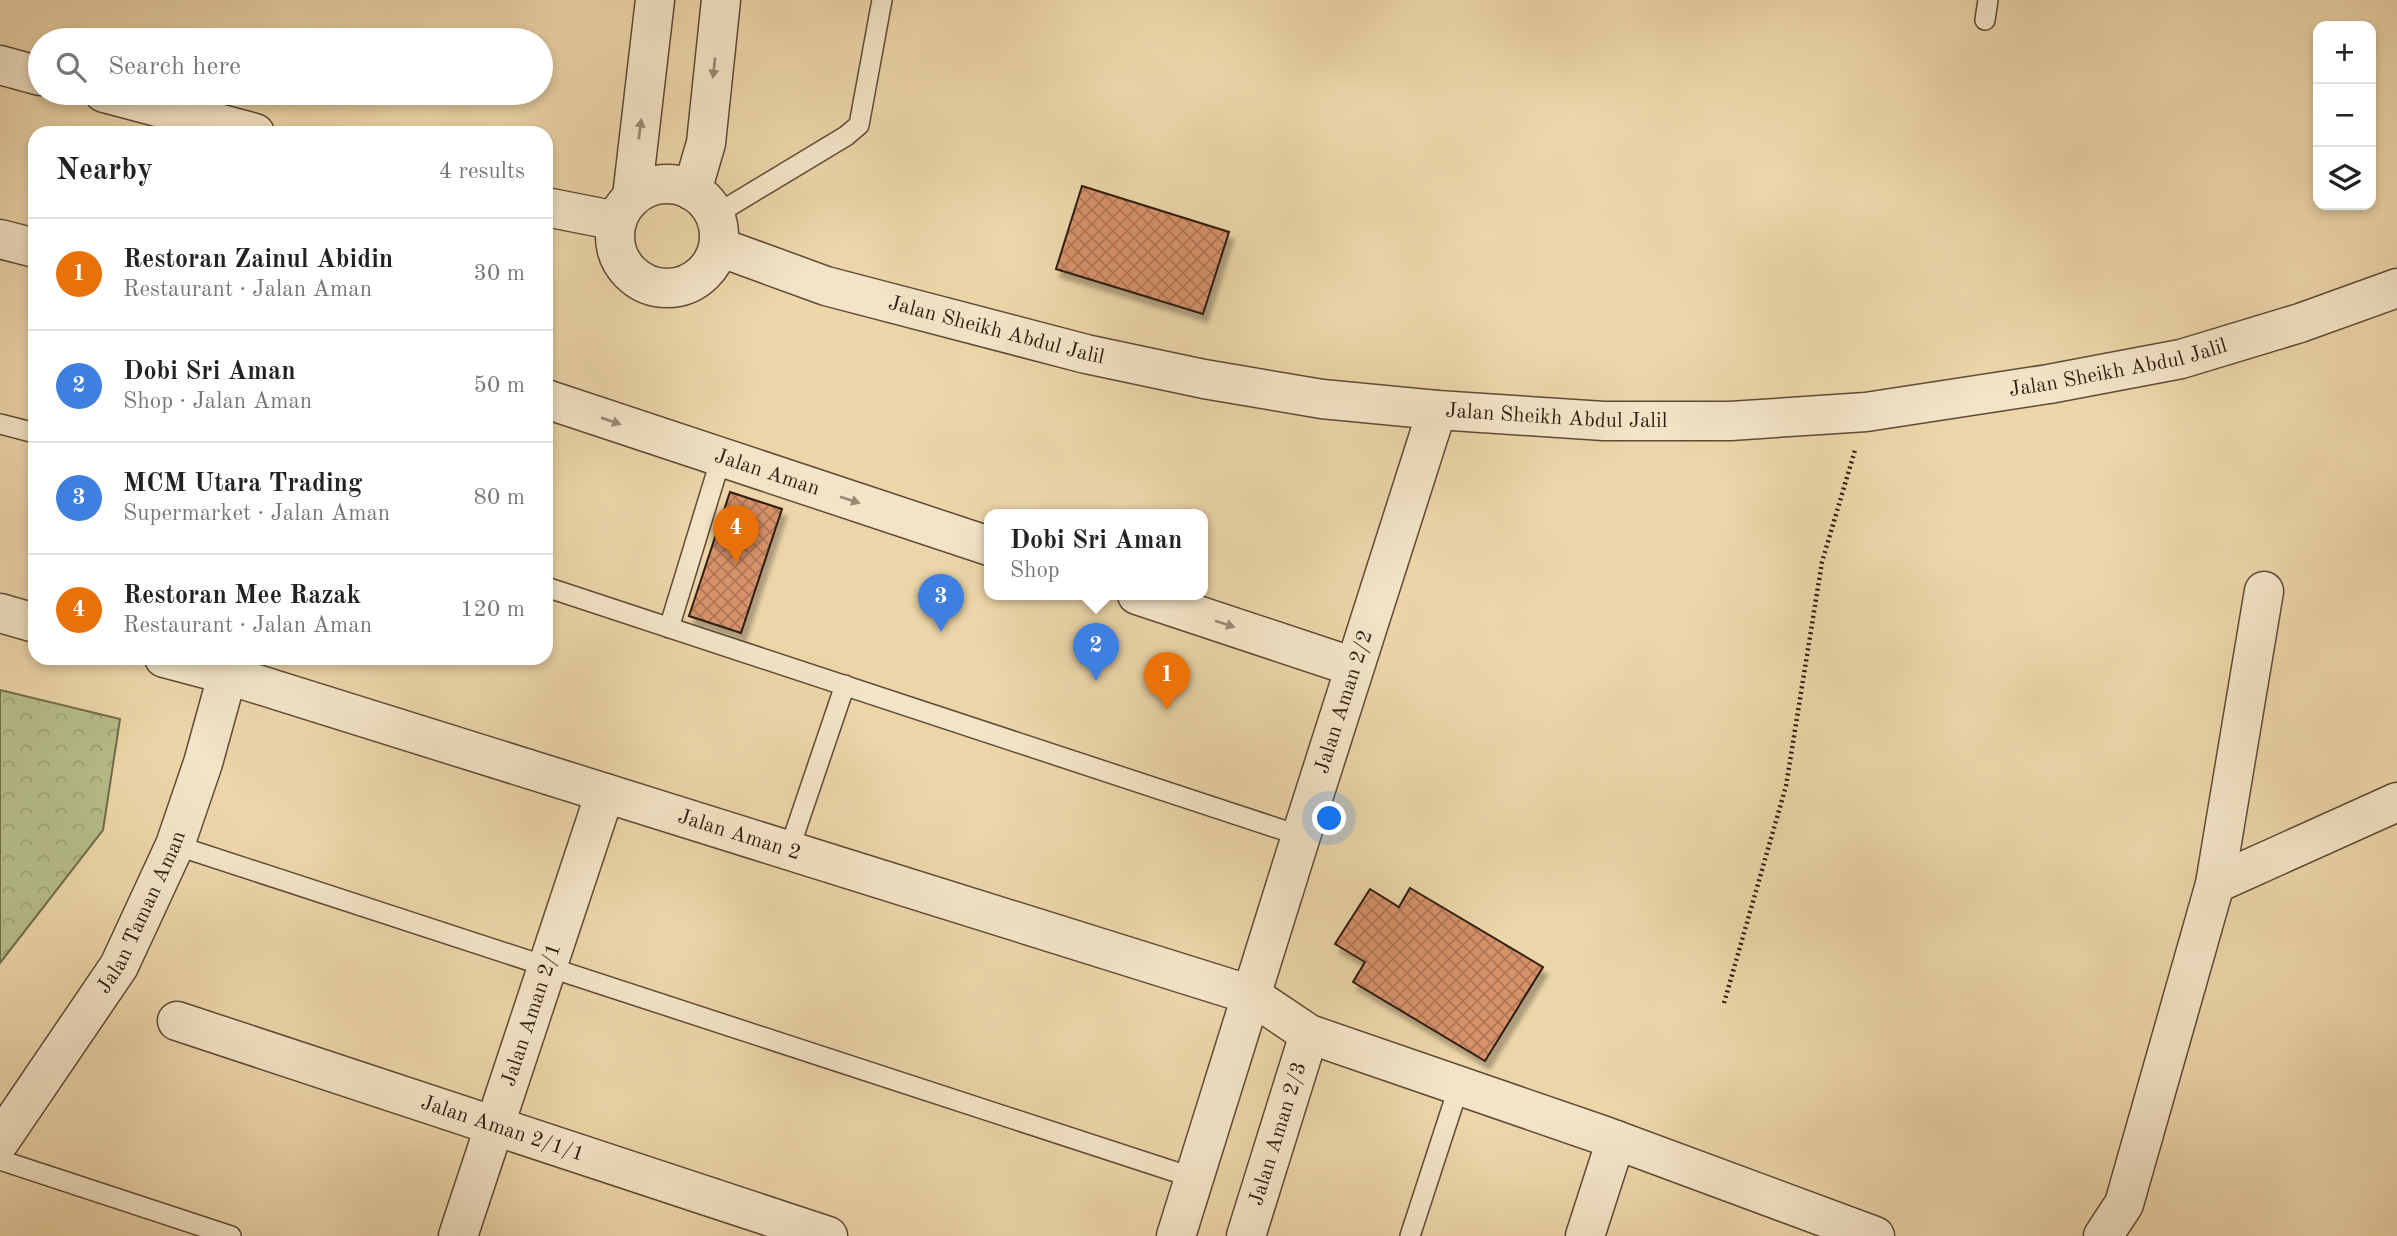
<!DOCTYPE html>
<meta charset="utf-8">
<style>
:root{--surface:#fff;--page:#f2f2f2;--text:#222;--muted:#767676;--line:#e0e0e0;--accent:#1a73e8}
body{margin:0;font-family:"Old Standard TT",serif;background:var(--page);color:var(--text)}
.controls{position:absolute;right:21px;top:21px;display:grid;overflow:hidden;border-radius:14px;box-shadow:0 4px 10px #0003}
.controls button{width:63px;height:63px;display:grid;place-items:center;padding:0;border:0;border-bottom:2px solid var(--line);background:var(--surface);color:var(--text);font:35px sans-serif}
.you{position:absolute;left:1330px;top:819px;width:24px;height:24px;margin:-18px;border:5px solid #fff;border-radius:50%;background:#1a73e8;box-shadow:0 0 0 10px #1a73e833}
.badge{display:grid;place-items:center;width:46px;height:46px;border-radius:50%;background:var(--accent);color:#fff;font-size:23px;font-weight:700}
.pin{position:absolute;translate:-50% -58px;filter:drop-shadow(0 2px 4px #0008)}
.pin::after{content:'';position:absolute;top:37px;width:24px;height:21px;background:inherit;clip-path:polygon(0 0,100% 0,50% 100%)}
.popup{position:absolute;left:984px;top:509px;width:224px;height:91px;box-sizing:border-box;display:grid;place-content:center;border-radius:14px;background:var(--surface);filter:drop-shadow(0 2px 5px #0005);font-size:23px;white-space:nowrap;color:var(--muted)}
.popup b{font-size:26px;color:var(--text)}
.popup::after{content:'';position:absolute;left:50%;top:100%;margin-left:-14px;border:14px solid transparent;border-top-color:var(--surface)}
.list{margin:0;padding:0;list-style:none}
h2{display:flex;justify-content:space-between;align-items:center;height:91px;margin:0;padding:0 28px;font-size:30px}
h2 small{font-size:23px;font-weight:400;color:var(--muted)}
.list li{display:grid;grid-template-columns:46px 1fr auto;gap:21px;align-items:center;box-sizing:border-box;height:112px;padding:0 28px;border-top:2px solid var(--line)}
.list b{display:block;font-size:26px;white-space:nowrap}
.list p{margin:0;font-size:23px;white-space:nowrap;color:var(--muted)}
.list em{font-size:23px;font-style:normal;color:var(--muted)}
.icon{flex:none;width:38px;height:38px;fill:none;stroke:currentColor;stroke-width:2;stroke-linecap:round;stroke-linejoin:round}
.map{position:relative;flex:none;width:2397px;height:1236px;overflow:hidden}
.search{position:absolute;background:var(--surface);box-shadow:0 4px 10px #0003;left:28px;top:28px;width:525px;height:77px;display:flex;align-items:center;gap:18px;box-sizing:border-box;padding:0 24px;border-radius:38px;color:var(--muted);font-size:26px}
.panel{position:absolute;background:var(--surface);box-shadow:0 4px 10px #0003;left:28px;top:126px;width:525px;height:539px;border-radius:21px}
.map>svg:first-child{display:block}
.park{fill:url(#park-crowns);stroke:#726d4c;stroke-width:2}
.building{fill:url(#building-cross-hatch);stroke:#2e1c0f;stroke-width:2;filter:url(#shadow)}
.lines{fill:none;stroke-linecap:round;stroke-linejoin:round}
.service-casing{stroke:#5e4a36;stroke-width:22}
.minor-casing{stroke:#5e4a36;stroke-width:41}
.tertiary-casing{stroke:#5e4a36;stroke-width:41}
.path{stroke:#2e1c0f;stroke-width:4.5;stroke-dasharray:2 3.5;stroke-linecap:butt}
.service{stroke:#f3e4c7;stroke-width:19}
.minor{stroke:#f3e4c7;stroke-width:38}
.tertiary{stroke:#f3e4c7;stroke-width:38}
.oneway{fill:#9a8a74}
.labels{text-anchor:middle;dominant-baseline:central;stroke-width:6;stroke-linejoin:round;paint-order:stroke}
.street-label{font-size:21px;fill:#2e1c0f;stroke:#f3e4c7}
</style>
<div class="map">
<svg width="2397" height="1236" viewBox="0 0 2397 1236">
<defs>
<pattern id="park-crowns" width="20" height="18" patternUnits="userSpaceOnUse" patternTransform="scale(1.75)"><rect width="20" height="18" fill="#b6be8a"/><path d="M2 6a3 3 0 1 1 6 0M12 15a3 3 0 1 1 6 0" fill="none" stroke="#9da376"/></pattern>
<pattern id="building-cross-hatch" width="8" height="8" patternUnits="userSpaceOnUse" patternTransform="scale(1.75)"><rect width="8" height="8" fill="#d7926b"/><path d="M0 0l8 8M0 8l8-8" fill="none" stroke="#af7656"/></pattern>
<filter id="shadow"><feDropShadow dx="4.5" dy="8" stdDeviation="2" flood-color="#0004"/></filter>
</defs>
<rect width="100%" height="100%" fill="#ecd6a9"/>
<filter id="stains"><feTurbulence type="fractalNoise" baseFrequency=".00286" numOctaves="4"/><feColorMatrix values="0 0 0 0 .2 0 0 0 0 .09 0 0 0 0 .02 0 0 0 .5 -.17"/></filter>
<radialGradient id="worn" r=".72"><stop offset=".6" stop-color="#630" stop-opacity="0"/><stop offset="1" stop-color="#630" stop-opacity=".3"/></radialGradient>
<path class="park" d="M 0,690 L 120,719 L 103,830 L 0,963 Z"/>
<path class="building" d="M 1082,186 L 1229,232 L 1203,314 L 1056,269 Z
M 730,492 L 782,509 L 741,633 L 689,616 Z
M 1410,888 L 1543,967 L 1485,1061 L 1353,982 L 1365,962 L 1335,944 L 1370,889 L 1399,907 Z"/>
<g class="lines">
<g class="service-casing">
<path id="service" d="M 1985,20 L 1988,0
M 715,215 L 846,136 L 859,125 L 882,0
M 0,424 L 35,433
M 546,587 L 1301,836
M 669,628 L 721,458
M 175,845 L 1194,1178
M 789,850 L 845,685
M 0,1160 L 231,1236
M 1410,1236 L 1459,1086"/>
</g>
<g class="minor-casing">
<g id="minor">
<path d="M 692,191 L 706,143 L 721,0"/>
<path d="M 632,197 L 655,0"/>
<path d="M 0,239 L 35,248"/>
<path id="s1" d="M 546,399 L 989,546"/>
<path d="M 1137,595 L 1354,667"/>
<path d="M 0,613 L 35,623"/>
<path id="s2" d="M 164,658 L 228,675 L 1251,995 L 1309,1034 L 1605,1136 L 1875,1236"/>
<path d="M 2215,884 L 2397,802"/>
<path id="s3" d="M 177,1021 L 828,1236"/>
<path id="s4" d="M 458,1236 L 605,793"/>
<path id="s5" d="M 1176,1236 L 1301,836 L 1437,410"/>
<path id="s6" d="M 1246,1236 L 1309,1034"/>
<path d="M 1585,1236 L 1616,1140"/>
<path d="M 2103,1236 L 2124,1204 L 2215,884 L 2264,591"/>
</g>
</g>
<g class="tertiary-casing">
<g id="tertiary">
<path d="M 0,65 L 40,76"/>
<path d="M 104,93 L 255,133"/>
<circle cx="667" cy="236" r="52"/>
<path d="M 546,207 L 617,221"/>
<path id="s7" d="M 719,247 L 826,286 L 1086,354 L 1204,379 L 1322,399 L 1437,410 L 1604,421 L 1730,421 L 1866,412 L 2049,384 L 2181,359 L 2300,323 L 2397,288"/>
<path id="s8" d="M 0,1141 L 119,966 L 175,845 L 203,763 L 232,658"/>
</g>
</g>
<path class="path" d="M 1724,1003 L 1786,786 L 1822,562 L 1855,450"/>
<use href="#service" class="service"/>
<use href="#minor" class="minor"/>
<use href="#tertiary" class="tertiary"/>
</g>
<defs><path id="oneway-solid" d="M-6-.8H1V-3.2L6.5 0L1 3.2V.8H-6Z" transform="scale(1.75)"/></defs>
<g class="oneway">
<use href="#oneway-solid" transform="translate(714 68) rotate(96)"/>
<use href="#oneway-solid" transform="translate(640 129) rotate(-83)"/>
<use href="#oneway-solid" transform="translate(611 421) rotate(19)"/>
<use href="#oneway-solid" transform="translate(850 500) rotate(18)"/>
<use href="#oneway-solid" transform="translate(1225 624) rotate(18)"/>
</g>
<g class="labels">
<g class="street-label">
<text stroke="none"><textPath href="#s7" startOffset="290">Jalan Sheikh Abdul Jalil</textPath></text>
<text stroke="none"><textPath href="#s7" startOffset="1424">Jalan Sheikh Abdul Jalil</textPath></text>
<text stroke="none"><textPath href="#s7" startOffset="858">Jalan Sheikh Abdul Jalil</textPath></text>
<text stroke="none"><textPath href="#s1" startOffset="233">Jalan Aman</textPath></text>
<text stroke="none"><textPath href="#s5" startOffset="560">Jalan Aman 2/2</textPath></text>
<text stroke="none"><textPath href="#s2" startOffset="602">Jalan Aman 2</textPath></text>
<text stroke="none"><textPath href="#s8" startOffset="270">Jalan Taman Aman</textPath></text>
<text stroke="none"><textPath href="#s4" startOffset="233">Jalan Aman 2/1</textPath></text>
<text stroke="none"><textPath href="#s3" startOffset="343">Jalan Aman 2/1/1</textPath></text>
<text stroke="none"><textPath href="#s6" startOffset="107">Jalan Aman 2/3</textPath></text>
</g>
</g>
<rect width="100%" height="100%" filter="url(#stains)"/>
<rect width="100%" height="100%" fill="url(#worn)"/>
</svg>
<div class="controls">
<button>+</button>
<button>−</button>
<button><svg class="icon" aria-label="layers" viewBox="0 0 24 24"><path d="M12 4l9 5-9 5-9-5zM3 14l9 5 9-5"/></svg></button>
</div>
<div class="you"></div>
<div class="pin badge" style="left:1167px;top:710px;background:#e8710a">1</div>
<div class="pin badge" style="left:1096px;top:681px;background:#3f7fe0">2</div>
<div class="popup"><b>Dobi Sri Aman</b>Shop</div>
<div class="pin badge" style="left:941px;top:632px;background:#3f7fe0">3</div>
<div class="pin badge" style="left:736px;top:563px;background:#e8710a">4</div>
<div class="search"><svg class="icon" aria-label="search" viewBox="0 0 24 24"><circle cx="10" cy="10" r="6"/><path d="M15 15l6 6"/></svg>Search here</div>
<section class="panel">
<h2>Nearby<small>4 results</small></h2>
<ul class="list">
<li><span class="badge" style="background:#e8710a">1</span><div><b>Restoran Zainul Abidin</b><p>Restaurant · Jalan Aman</p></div><em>30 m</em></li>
<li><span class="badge" style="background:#3f7fe0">2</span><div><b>Dobi Sri Aman</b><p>Shop · Jalan Aman</p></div><em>50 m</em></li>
<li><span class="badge" style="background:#3f7fe0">3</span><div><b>MCM Utara Trading</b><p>Supermarket · Jalan Aman</p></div><em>80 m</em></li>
<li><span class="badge" style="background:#e8710a">4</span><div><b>Restoran Mee Razak</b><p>Restaurant · Jalan Aman</p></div><em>120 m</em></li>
</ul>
</section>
</div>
